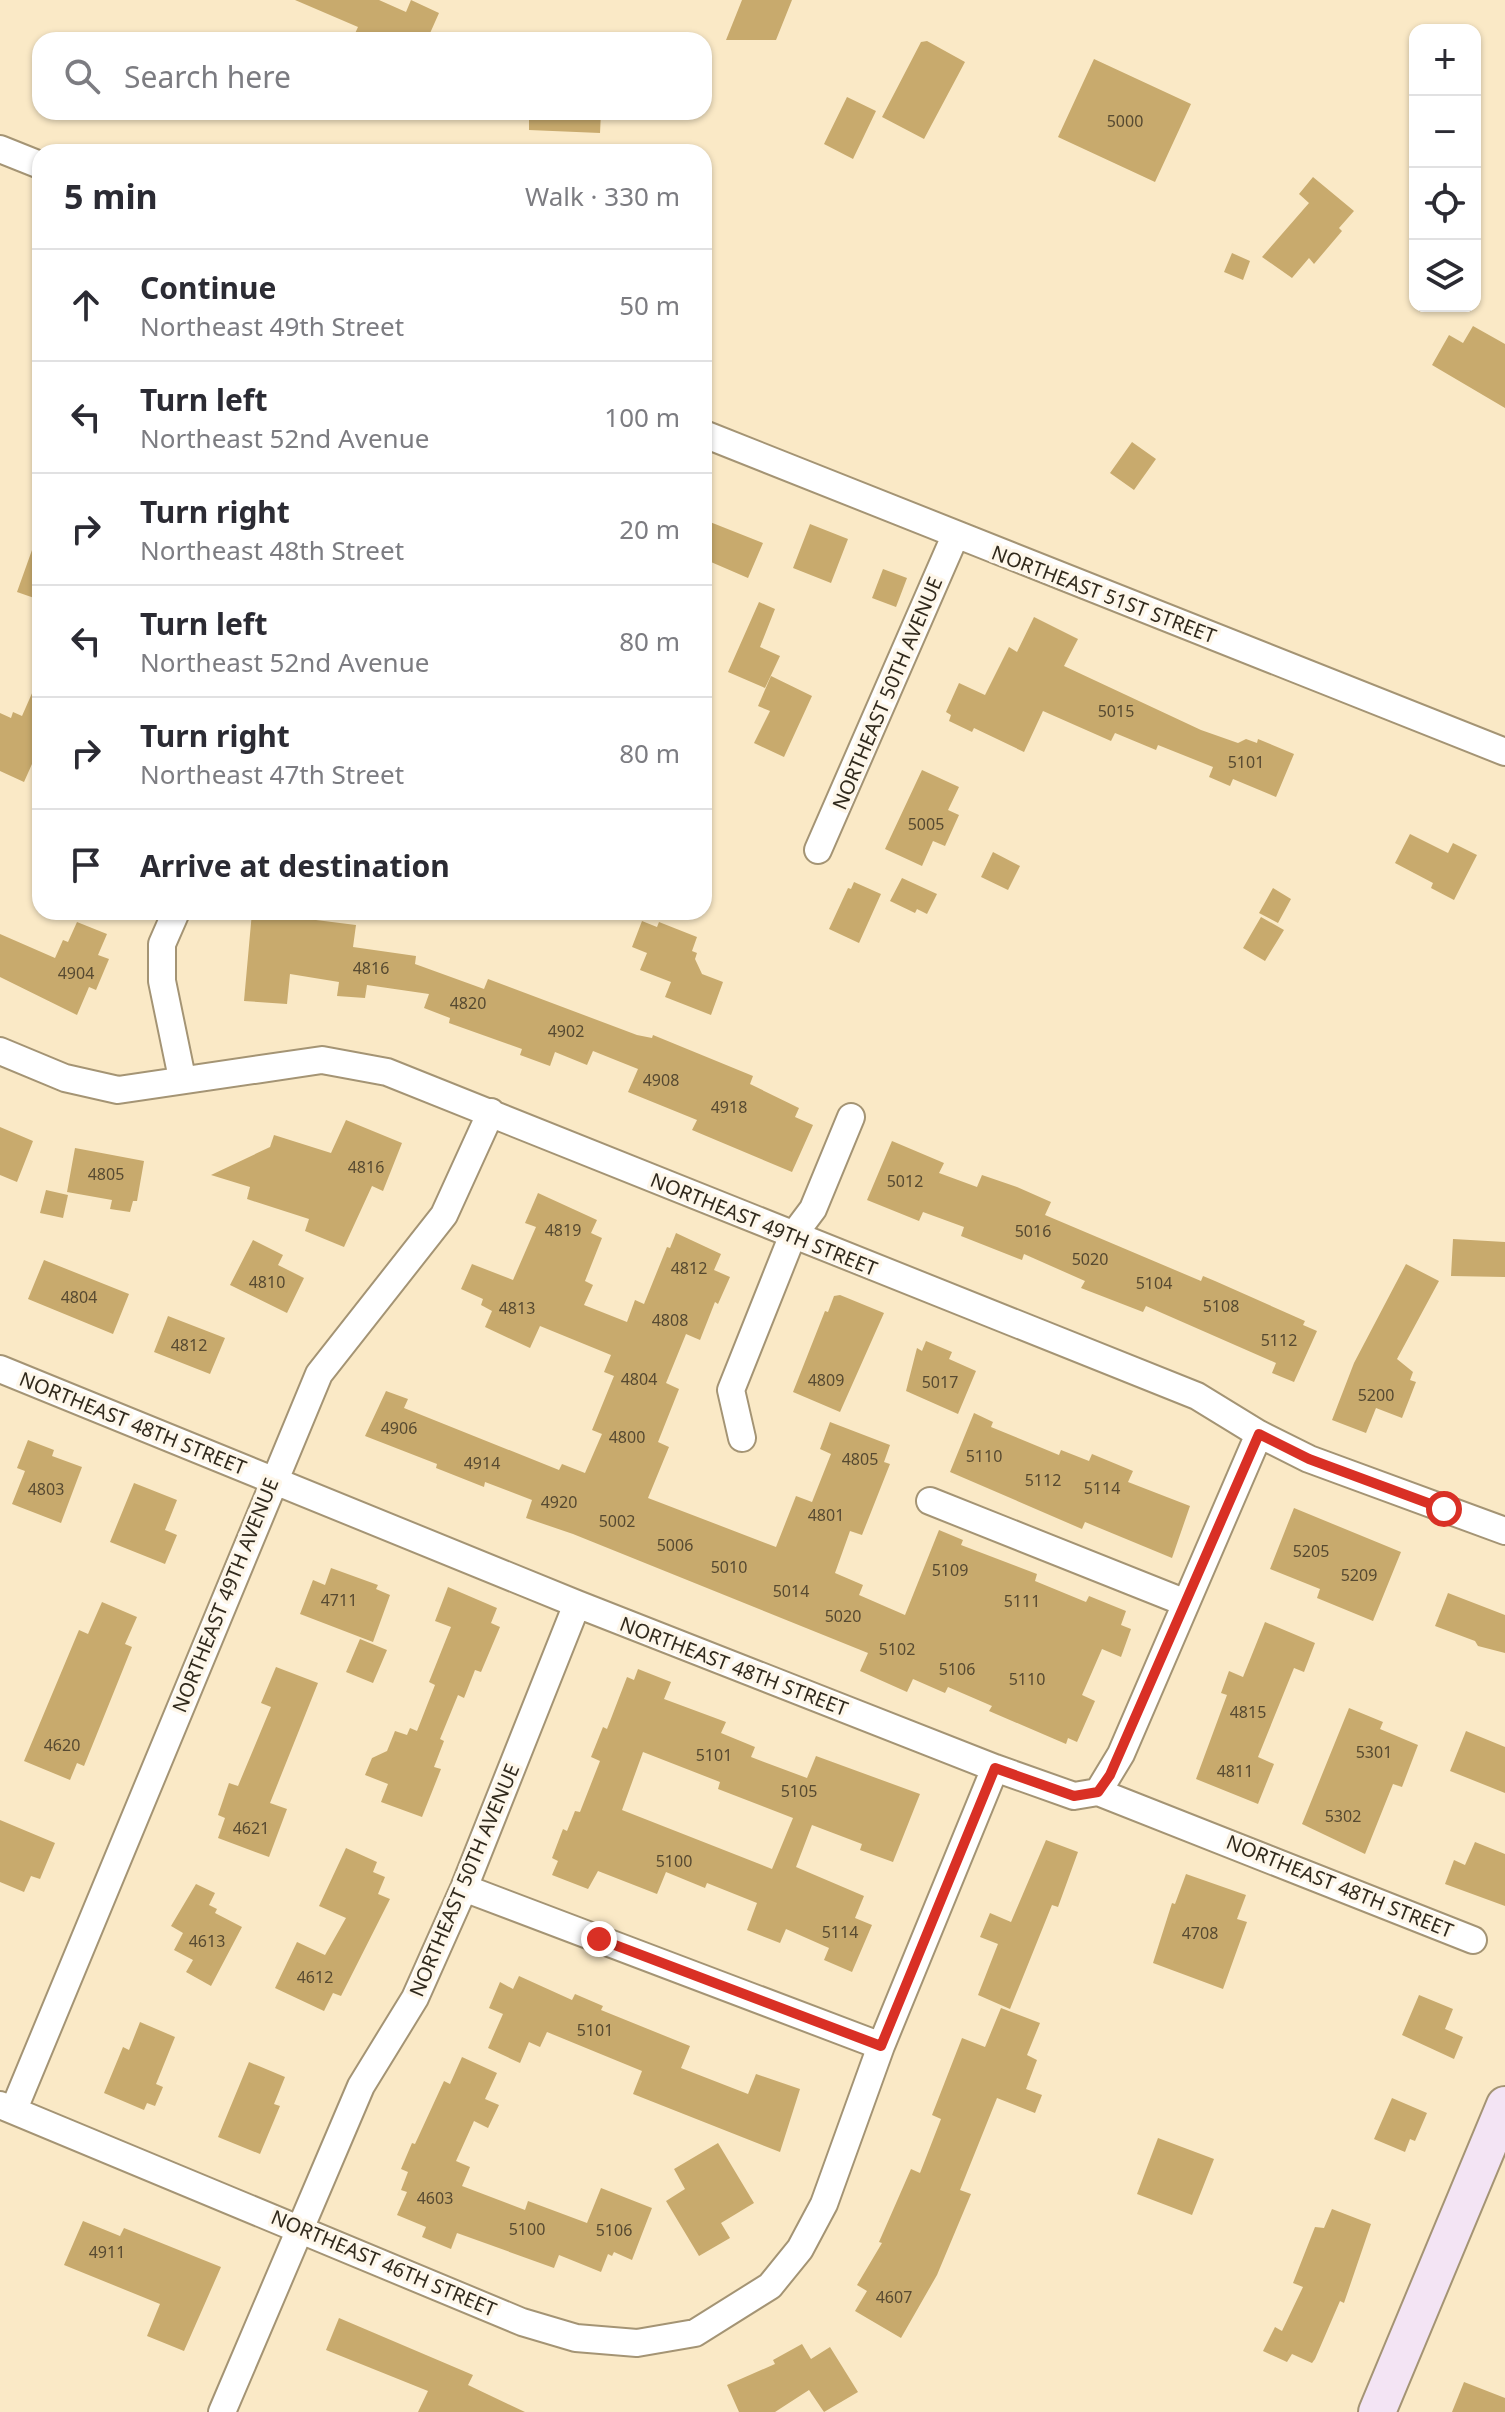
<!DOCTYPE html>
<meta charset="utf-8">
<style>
:root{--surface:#fff;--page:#f7f7f7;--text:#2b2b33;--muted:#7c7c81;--line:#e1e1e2}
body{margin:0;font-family:"Noto Sans",sans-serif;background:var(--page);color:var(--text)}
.controls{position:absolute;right:24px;top:24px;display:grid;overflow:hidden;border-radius:16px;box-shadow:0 2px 6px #0004}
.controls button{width:72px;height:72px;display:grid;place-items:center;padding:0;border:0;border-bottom:2px solid var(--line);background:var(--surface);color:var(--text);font:40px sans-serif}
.stop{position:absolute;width:24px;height:24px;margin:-18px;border:6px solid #d93025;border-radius:50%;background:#fff}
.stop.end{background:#d93025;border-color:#fff;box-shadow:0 2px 8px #0008}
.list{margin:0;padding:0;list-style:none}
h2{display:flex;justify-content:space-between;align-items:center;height:104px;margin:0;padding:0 32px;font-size:34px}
h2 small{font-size:26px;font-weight:400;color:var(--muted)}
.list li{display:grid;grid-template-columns:52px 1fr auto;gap:24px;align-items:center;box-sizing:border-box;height:112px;padding:0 32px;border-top:2px solid var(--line)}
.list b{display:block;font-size:30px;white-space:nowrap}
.list p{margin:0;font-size:26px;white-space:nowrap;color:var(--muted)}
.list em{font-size:26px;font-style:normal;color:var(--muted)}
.icon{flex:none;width:44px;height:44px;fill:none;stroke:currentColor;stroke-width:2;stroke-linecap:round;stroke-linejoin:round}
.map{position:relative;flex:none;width:1505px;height:2412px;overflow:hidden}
.search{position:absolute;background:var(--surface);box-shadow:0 2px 6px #0004;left:32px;top:32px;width:680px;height:88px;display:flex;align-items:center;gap:20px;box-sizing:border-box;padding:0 28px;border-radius:24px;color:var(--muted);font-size:30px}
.panel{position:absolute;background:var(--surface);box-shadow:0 2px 6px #0004;left:32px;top:144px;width:680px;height:776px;border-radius:24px}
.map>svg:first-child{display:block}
.building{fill:#c8aa6d;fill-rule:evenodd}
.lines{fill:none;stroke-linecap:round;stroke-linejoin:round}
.street-casing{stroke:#a49474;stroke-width:30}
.secondary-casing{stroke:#a49474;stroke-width:40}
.street{stroke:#fff;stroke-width:26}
.secondary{stroke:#f3e4f4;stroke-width:36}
.route{stroke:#d93025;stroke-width:10}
.labels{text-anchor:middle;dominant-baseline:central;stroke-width:7;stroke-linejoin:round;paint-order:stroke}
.number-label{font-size:16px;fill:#574a31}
.street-label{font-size:20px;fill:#312a1d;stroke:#fef7ea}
</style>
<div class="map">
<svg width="1505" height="2412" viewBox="0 0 1505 2412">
<rect width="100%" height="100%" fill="#fae9c6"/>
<path class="building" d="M 295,0 L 379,0 L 406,12 L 411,0 L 439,13 L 427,40 L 352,40 L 358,27 Z
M 742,0 L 792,0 L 776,40 L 726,40 Z
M 927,41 L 965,62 L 924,139 L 882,117 L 921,42 Z
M 1094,59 L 1191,104 L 1155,182 L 1058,137 Z
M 847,97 L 876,111 L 853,159 L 824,144 Z
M 529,112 L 601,112 L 600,133 L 529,130 Z
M 1313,177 L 1354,211 L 1339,228 L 1342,231 L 1314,264 L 1309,258 L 1292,278 L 1262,257 L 1309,203 L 1299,194 Z
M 1232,253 L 1250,261 L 1243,280 L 1224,272 Z
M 1473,326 L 1505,344 L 1505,408 L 1432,365 L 1449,335 L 1463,343 Z
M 1132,442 L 1156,459 L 1134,490 L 1110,473 Z
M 710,522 L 763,543 L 748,578 L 704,559 L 704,537 Z
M 810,524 L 848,539 L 831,583 L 793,568 Z
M 37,536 L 40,536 L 40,600 L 17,592 Z
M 883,569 L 907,578 L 896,607 L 872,598 Z
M 759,602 L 775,609 L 760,647 L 780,656 L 765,688 L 728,672 Z
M 1034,617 L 1078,639 L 1064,666 L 1201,730 L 1238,743 L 1246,739 L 1257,743 L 1258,739 L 1294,754 L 1276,797 L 1233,779 L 1230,786 L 1209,777 L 1213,767 L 1158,745 L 1156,750 L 1115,733 L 1111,741 L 1043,711 L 1024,752 L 974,728 L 972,732 L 949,721 L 951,715 L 946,712 L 959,683 L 985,695 L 1009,647 L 1017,652 Z
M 40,675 L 40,746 L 24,782 L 0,771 L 0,713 L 11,718 L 13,712 L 22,716 Z
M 771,676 L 812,696 L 784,757 L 754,743 L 770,711 L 758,706 Z
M 922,770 L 959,787 L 948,810 L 959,815 L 945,846 L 933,841 L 922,866 L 885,849 Z
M 1410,834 L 1448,853 L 1453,843 L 1477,855 L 1454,900 L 1431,888 L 1433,883 L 1395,863 Z
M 993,852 L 1020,866 L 1008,890 L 981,877 Z
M 902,878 L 937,894 L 927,914 L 917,909 L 915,913 L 890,901 Z
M 854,882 L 881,894 L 859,943 L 829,929 L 848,888 L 851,889 Z
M 1273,888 L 1291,899 L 1278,923 L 1259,913 Z
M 252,912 L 356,925 L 353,947 L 416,956 L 415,964 L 484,989 L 488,979 L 637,1035 L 652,1038 L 653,1035 L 753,1076 L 750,1084 L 799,1108 L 795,1117 L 813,1125 L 792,1172 L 692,1130 L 697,1120 L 628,1092 L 638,1069 L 593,1051 L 587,1065 L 555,1052 L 550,1066 L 520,1055 L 522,1049 L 449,1023 L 450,1018 L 424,1008 L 429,994 L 367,985 L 365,998 L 337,996 L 339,982 L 290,974 L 287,1004 L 244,1001 Z
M 1261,917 L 1284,930 L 1265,961 L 1243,948 Z
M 642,921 L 657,927 L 659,922 L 697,937 L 692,951 L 697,953 L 695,959 L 702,974 L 723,982 L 711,1015 L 665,997 L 671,982 L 640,970 L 647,953 L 632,947 Z
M 77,922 L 107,934 L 98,955 L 109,959 L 96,990 L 89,987 L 77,1015 L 0,977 L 0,934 L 55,958 L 63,940 L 68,942 Z
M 346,1120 L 402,1143 L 383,1191 L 372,1186 L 344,1247 L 305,1231 L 309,1219 L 247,1199 L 250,1187 L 211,1175 L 270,1147 L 274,1135 L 331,1153 Z
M 0,1127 L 33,1141 L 17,1182 L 0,1175 Z
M 892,1141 L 944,1163 L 939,1173 L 977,1187 L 982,1175 L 1017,1187 L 1051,1202 L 1045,1215 L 1201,1281 L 1203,1276 L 1215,1281 L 1305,1321 L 1303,1325 L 1317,1331 L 1294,1382 L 1272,1373 L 1276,1363 L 1146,1306 L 1143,1312 L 1081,1288 L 1085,1281 L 1024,1254 L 1022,1260 L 961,1236 L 964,1227 L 923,1212 L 919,1221 L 867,1200 Z
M 75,1148 L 144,1161 L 137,1201 L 133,1201 L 130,1212 L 110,1209 L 112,1200 L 67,1192 Z
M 46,1190 L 68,1195 L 63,1218 L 40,1213 Z
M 538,1193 L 597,1220 L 591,1233 L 602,1238 L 585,1281 L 593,1285 L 584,1305 L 627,1322 L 635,1300 L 644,1304 L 667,1247 L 670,1248 L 676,1233 L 721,1254 L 714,1270 L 730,1277 L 718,1304 L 715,1302 L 700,1340 L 686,1334 L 666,1383 L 679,1389 L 658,1442 L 669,1447 L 648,1498 L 776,1547 L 796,1496 L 812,1502 L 831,1454 L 820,1449 L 830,1422 L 890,1445 L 884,1462 L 890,1464 L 862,1535 L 850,1531 L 835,1573 L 863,1585 L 859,1595 L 905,1615 L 939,1530 L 963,1540 L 961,1545 L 1037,1574 L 1035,1581 L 1086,1602 L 1089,1596 L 1126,1611 L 1121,1625 L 1131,1629 L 1121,1657 L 1102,1649 L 1082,1695 L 1095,1701 L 1077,1742 L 1068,1738 L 1066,1744 L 989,1711 L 992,1706 L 948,1687 L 945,1693 L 913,1679 L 907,1692 L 860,1671 L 868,1653 L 573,1534 L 526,1518 L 532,1500 L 485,1482 L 484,1487 L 436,1468 L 437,1464 L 365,1436 L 386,1391 L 408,1399 L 404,1408 L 559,1470 L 562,1464 L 585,1473 L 602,1434 L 592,1430 L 614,1376 L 604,1372 L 611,1355 L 540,1326 L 530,1348 L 485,1327 L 492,1311 L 481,1305 L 483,1299 L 461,1289 L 472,1264 L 513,1280 L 536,1227 L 525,1223 Z
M 1453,1239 L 1505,1242 L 1505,1277 L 1451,1276 Z
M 253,1240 L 283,1255 L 278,1265 L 304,1278 L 287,1313 L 230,1285 Z
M 44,1260 L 129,1294 L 113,1334 L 28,1299 Z
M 1406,1264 L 1439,1281 L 1397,1359 L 1413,1372 L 1410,1380 L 1416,1382 L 1402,1418 L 1376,1408 L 1366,1433 L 1332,1420 L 1354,1363 Z
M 840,1295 L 884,1313 L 840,1412 L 793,1392 L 825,1311 L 828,1312 L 834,1296 Z
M 168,1316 L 225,1338 L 210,1374 L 154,1352 Z
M 926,1341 L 952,1352 L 949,1359 L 976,1371 L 958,1414 L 906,1391 L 917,1348 L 922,1351 Z
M 974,1413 L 993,1422 L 991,1427 L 1059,1455 L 1061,1450 L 1089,1461 L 1092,1454 L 1133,1471 L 1128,1482 L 1190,1506 L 1172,1558 L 1085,1522 L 1082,1529 L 950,1472 Z
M 28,1440 L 54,1450 L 52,1456 L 82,1467 L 61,1523 L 12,1504 L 25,1471 L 17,1468 Z
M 134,1483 L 177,1500 L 165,1530 L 177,1535 L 165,1564 L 110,1542 Z
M 1294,1508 L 1401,1552 L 1373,1621 L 1317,1598 L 1320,1589 L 1270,1569 Z
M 331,1568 L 378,1585 L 376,1589 L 390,1595 L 373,1642 L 300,1614 L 313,1580 L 325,1585 Z
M 448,1587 L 497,1608 L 491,1623 L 500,1627 L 481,1672 L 475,1670 L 464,1698 L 458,1695 L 440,1739 L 444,1741 L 434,1767 L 441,1769 L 422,1817 L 381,1802 L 388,1784 L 365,1775 L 372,1758 L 387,1751 L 395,1731 L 407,1735 L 410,1728 L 417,1731 L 435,1685 L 429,1682 L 451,1627 L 435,1621 Z
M 1448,1593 L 1505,1615 L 1505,1653 L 1478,1646 L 1475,1641 L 1435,1626 Z
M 102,1602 L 137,1617 L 125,1644 L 132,1647 L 84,1766 L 77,1763 L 70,1780 L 24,1761 L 79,1630 L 88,1634 Z
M 1265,1622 L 1315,1643 L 1304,1672 L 1294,1668 L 1258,1757 L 1274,1764 L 1258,1804 L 1196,1779 L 1227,1695 L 1221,1693 L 1229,1671 L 1243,1677 Z
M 360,1639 L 387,1650 L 373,1683 L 346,1672 Z
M 276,1667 L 318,1683 L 270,1803 L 287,1809 L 269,1857 L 218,1838 L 225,1818 L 218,1815 L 229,1783 L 238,1786 L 271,1707 L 261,1703 Z
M 638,1669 L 671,1682 L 664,1699 L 726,1722 L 721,1733 L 755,1747 L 751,1757 L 807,1778 L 816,1756 L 920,1794 L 893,1862 L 860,1850 L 862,1844 L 812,1825 L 796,1867 L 864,1896 L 855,1918 L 872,1925 L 852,1972 L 824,1960 L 829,1948 L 786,1929 L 780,1943 L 747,1930 L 757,1903 L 707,1883 L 705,1888 L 666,1872 L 657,1894 L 598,1871 L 588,1889 L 552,1875 L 558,1861 L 552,1858 L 563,1829 L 567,1831 L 575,1811 L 580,1812 L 600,1761 L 591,1757 L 603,1727 L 607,1729 L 627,1677 L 634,1680 ZM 643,1752 L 720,1782 L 718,1789 L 793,1818 L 772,1869 L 622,1810 Z
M 1349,1708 L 1383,1722 L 1380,1729 L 1418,1745 L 1402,1787 L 1393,1784 L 1365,1854 L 1302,1824 Z
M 1466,1731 L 1505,1747 L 1505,1793 L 1450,1771 Z
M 0,1820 L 55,1843 L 40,1879 L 31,1876 L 24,1892 L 0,1882 Z
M 1046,1840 L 1078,1852 L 1058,1907 L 1052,1905 L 1010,2009 L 978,1995 L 998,1944 L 980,1937 L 990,1913 L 1011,1922 Z
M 1475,1842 L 1505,1854 L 1505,1906 L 1445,1884 L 1454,1860 L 1465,1865 Z
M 346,1848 L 377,1862 L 373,1872 L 385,1877 L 378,1894 L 390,1899 L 341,1996 L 333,1993 L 324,2011 L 275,1988 L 297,1942 L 325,1955 L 346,1918 L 319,1906 Z
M 1186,1874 L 1246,1895 L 1237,1919 L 1247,1922 L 1223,1989 L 1153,1963 L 1172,1903 L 1175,1904 Z
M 196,1884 L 215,1893 L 209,1905 L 217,1909 L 215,1913 L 242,1927 L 211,1986 L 186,1972 L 193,1960 L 174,1950 L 183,1933 L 171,1926 Z
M 519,1976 L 572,2000 L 575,1994 L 603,2006 L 601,2010 L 690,2046 L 681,2068 L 748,2094 L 756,2074 L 800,2089 L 780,2152 L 633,2094 L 642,2071 L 547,2032 L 540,2047 L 529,2042 L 520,2063 L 488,2048 L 503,2014 L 489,2008 L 500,1982 L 513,1989 Z
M 1419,1995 L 1453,2009 L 1445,2029 L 1463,2037 L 1454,2059 L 1402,2035 Z
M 1001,2008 L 1040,2023 L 1027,2055 L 1037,2060 L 1026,2089 L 1042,2095 L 1035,2113 L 997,2098 L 960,2190 L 971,2194 L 937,2275 L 901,2338 L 855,2311 L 867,2291 L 857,2285 L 882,2243 L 879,2242 L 911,2169 L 920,2173 L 941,2119 L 932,2115 L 962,2038 L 985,2047 Z
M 140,2022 L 175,2037 L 156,2084 L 163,2087 L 155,2106 L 147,2103 L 144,2110 L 104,2093 L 123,2047 L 129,2050 Z
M 462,2057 L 497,2073 L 485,2099 L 499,2105 L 488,2128 L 474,2121 L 456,2161 L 470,2167 L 462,2186 L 525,2210 L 528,2201 L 587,2223 L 601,2188 L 652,2208 L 632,2260 L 614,2252 L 612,2256 L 608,2254 L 601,2272 L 559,2255 L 554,2268 L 457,2233 L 451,2249 L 422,2237 L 426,2227 L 397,2215 L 407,2192 L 401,2190 L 408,2172 L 401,2169 L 412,2143 L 415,2144 L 444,2081 L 450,2084 Z
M 249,2062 L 285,2077 L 274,2104 L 280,2106 L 260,2154 L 218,2137 Z
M 1392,2098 L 1427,2113 L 1415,2141 L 1410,2139 L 1405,2152 L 1374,2139 Z
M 1158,2138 L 1214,2159 L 1192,2215 L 1137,2194 Z
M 718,2143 L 754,2203 L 721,2223 L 730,2238 L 699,2256 L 666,2201 L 685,2189 L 674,2169 Z
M 1332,2209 L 1371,2224 L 1344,2303 L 1340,2301 L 1315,2359 L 1312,2363 L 1292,2354 L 1287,2362 L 1263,2351 L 1275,2327 L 1282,2331 L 1303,2287 L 1293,2283 L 1315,2227 L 1324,2228 Z
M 83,2221 L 120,2236 L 124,2228 L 221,2267 L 184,2351 L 147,2336 L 160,2304 L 64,2265 Z
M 339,2318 L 473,2375 L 468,2385 L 525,2412 L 418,2412 L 428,2391 L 326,2350 Z
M 802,2344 L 811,2359 L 830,2347 L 858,2392 L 824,2412 L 809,2390 L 775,2412 L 739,2412 L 727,2385 L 775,2364 L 773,2360 Z
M 1464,2382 L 1505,2398 L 1505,2412 L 1452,2412 Z"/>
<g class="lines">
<g class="street-casing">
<path id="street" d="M 0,149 L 40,165
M 704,434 L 1505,752
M 818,850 L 955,536
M 176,912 L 162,944 L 162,981 L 182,1078
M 0,1051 L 65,1078 L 118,1090 L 322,1060 L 387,1072 L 1197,1396 L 1259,1434 L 1309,1459 L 1505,1531
M 0,1369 L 577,1604 L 995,1768 L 1074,1796 L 1098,1792 L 1473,1940
M 742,1438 L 731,1390 L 792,1237 L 813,1209 L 851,1117
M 930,1501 L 1186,1603
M 1098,1792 L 1121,1754 L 1259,1434
M 464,1888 L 881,2046
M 0,2105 L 522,2322 L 576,2338 L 637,2343 L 695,2333 L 770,2286 L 800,2249 L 824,2204 L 881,2046 L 995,1768
M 14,2109 L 319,1374 L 444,1215 L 491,1112
M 222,2412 L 361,2086 L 415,1998 L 464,1888 L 577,1604"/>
</g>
<g class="secondary-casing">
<path id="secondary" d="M 1377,2412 L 1505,2105"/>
</g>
<use href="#street" class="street"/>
<use href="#secondary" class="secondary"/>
</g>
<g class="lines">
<path class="route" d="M 599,1939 L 881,2046 L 995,1768 L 1074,1796 L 1098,1792 L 1110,1775 L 1259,1434 L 1309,1459 L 1444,1509"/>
</g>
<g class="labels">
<g class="number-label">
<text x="1125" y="121">5000</text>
<text x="1116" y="711">5015</text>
<text x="1246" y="762">5101</text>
<text x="926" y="824">5005</text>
<text x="371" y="968">4816</text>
<text x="76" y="973">4904</text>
<text x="468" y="1003">4820</text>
<text x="566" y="1031">4902</text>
<text x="661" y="1080">4908</text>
<text x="729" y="1107">4918</text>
<text x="366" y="1167">4816</text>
<text x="106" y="1174">4805</text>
<text x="905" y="1181">5012</text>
<text x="563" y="1230">4819</text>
<text x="1033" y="1231">5016</text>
<text x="1090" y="1259">5020</text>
<text x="689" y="1268">4812</text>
<text x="267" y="1282">4810</text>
<text x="1154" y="1283">5104</text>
<text x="79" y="1297">4804</text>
<text x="1221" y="1306">5108</text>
<text x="517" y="1308">4813</text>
<text x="670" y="1320">4808</text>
<text x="1279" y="1340">5112</text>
<text x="189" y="1345">4812</text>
<text x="639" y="1379">4804</text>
<text x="826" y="1380">4809</text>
<text x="940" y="1382">5017</text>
<text x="1376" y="1395">5200</text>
<text x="399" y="1428">4906</text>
<text x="627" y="1437">4800</text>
<text x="984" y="1456">5110</text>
<text x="860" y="1459">4805</text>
<text x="482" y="1463">4914</text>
<text x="1043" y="1480">5112</text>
<text x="1102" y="1488">5114</text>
<text x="46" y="1489">4803</text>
<text x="559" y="1502">4920</text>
<text x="826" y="1515">4801</text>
<text x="617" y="1521">5002</text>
<text x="675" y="1545">5006</text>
<text x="1311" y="1551">5205</text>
<text x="729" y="1567">5010</text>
<text x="950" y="1570">5109</text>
<text x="1359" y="1575">5209</text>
<text x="791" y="1591">5014</text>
<text x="339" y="1600">4711</text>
<text x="1022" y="1601">5111</text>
<text x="843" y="1616">5020</text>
<text x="897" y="1649">5102</text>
<text x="957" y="1669">5106</text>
<text x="1027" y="1679">5110</text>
<text x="1248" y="1712">4815</text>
<text x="62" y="1745">4620</text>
<text x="1374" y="1752">5301</text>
<text x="714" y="1755">5101</text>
<text x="1235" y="1771">4811</text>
<text x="799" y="1791">5105</text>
<text x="1343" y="1816">5302</text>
<text x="251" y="1828">4621</text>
<text x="674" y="1861">5100</text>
<text x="840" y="1932">5114</text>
<text x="1200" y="1933">4708</text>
<text x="207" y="1941">4613</text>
<text x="315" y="1977">4612</text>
<text x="595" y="2030">5101</text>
<text x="435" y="2198">4603</text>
<text x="527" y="2229">5100</text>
<text x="614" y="2230">5106</text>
<text x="107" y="2252">4911</text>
<text x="894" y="2297">4607</text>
</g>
<g class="street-label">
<text transform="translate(1104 594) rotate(21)">NORTHEAST 51ST STREET</text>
<text transform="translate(887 693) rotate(-67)">NORTHEAST 50TH AVENUE</text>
<text transform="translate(764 1224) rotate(22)">NORTHEAST 49TH STREET</text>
<text transform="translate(133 1423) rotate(22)">NORTHEAST 48TH STREET</text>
<text transform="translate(225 1595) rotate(-68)">NORTHEAST 49TH AVENUE</text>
<text transform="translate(734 1666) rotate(21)">NORTHEAST 48TH STREET</text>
<text transform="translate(464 1880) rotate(-67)">NORTHEAST 50TH AVENUE</text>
<text transform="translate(1340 1886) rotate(22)">NORTHEAST 48TH STREET</text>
<text transform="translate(384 2263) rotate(23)">NORTHEAST 46TH STREET</text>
</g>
</g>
</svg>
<div class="controls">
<button>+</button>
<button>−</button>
<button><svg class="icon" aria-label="locate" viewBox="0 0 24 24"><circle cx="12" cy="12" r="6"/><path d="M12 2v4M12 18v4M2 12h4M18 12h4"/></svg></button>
<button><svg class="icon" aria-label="layers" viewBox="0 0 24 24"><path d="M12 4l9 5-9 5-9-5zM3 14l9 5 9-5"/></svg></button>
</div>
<div class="stop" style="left:1444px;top:1509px"></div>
<div class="stop end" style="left:599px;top:1939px"></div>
<div class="search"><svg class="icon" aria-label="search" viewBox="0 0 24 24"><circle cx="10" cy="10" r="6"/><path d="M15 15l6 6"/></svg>Search here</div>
<section class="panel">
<h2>5 min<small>Walk · 330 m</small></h2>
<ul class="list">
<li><svg class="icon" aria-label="ahead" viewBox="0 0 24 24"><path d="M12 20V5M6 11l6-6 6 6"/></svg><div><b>Continue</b><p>Northeast 49th Street</p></div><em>50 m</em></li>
<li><svg class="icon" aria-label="left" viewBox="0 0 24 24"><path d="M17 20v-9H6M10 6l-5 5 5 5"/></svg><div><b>Turn left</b><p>Northeast 52nd Avenue</p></div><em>100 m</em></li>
<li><svg class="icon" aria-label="right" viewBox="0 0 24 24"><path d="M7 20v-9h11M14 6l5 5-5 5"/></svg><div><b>Turn right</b><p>Northeast 48th Street</p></div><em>20 m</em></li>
<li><svg class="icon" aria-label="left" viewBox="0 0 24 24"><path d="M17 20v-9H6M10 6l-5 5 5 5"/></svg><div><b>Turn left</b><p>Northeast 52nd Avenue</p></div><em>80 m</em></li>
<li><svg class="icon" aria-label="right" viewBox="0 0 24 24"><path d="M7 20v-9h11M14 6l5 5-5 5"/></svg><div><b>Turn right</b><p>Northeast 47th Street</p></div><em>80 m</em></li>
<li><svg class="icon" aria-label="arrive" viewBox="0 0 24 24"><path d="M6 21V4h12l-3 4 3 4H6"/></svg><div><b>Arrive at destination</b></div></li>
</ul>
</section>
</div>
